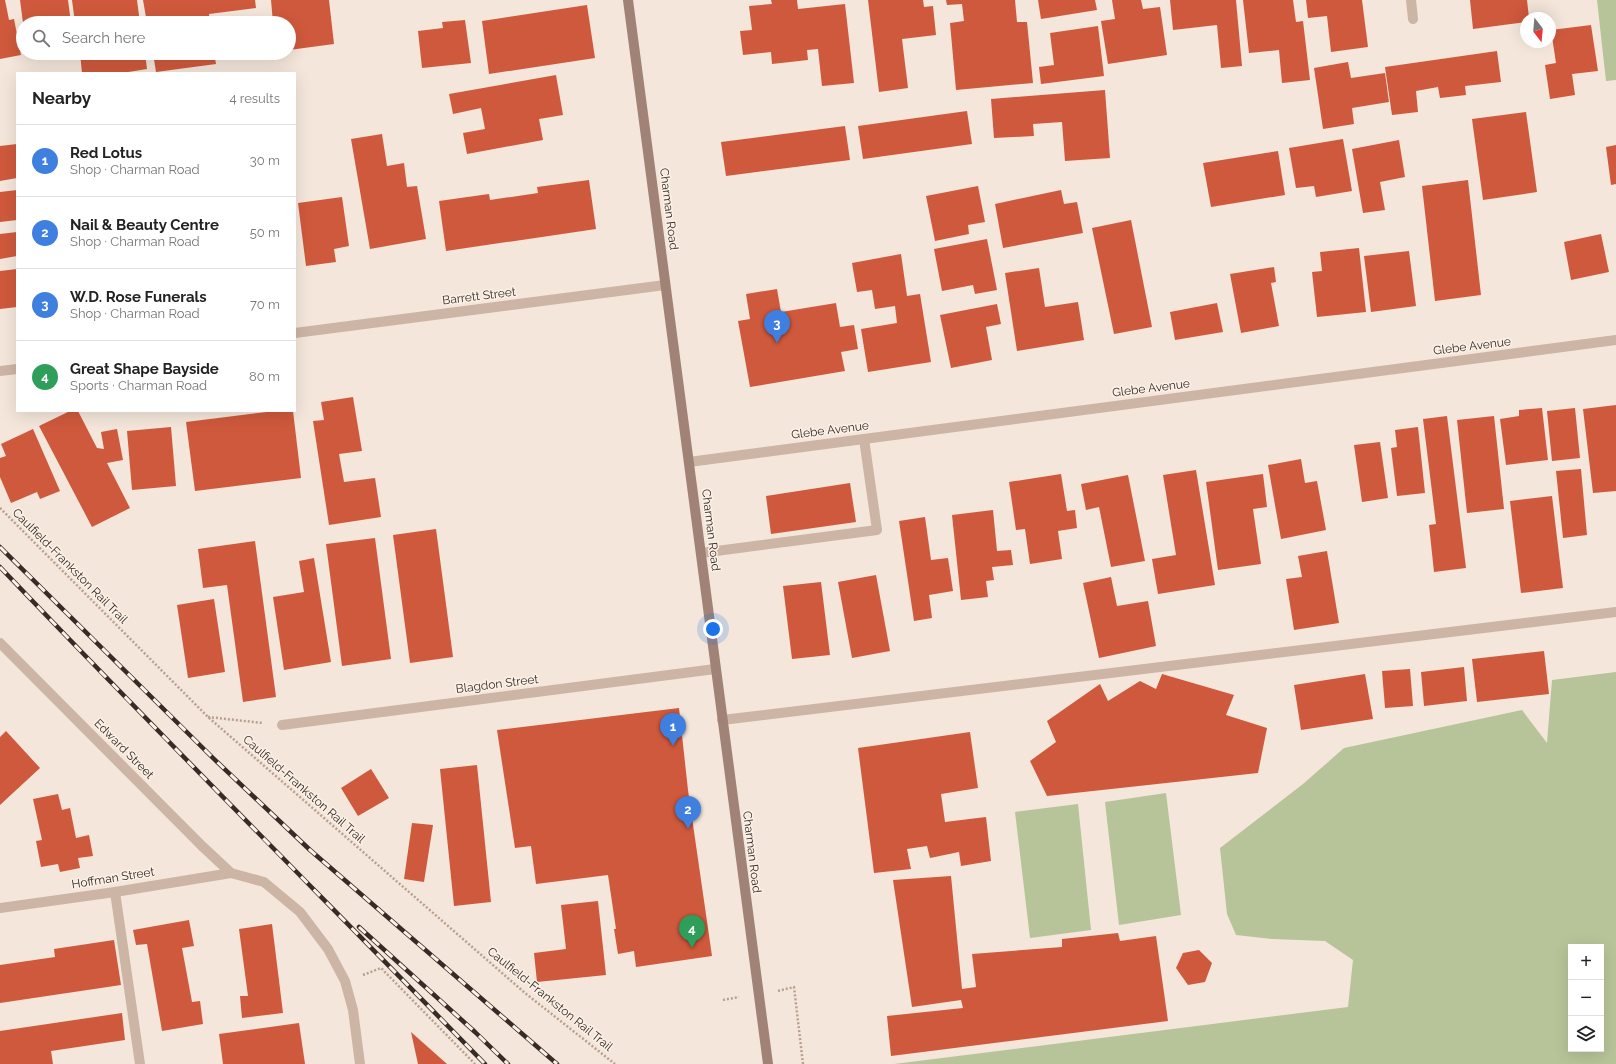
<!DOCTYPE html>
<meta charset="utf-8">
<style>
:root{--surface:#fff;--page:#f6f6f6;--text:#222;--muted:#767676;--line:#e0e0e0;--accent:#195b5c}
body{margin:0;font-family:Raleway,sans-serif;background:var(--page);color:var(--text)}
.controls{position:absolute;right:12px;bottom:12px;display:grid;overflow:hidden;border-radius:0px;box-shadow:0 4px 16px #0002}
.controls button{width:36px;height:36px;display:grid;place-items:center;padding:0;border:0;border-bottom:1px solid var(--line);background:var(--surface);color:var(--text);font:20px sans-serif}
.compass{position:absolute;left:1520px;top:12px;width:36px;height:36px;border-radius:50%;background:var(--surface);box-shadow:0 4px 16px #0002;rotate:164deg}
.you{position:absolute;left:713px;top:629px;width:14px;height:14px;margin:-10px;border:3px solid #fff;border-radius:50%;background:#1a73e8;box-shadow:0 0 0 6px #1a73e833}
.badge{display:grid;place-items:center;width:26px;height:26px;border-radius:50%;background:var(--accent);color:#fff;font-size:13px;font-weight:700}
.pin{position:absolute;translate:-50% -33px;filter:drop-shadow(0 1px 2px #0008)}
.pin::after{content:'';position:absolute;top:21px;width:14px;height:12px;background:inherit;clip-path:polygon(0 0,100% 0,50% 100%)}
.list{margin:0;padding:0;list-style:none}
h2{display:flex;justify-content:space-between;align-items:center;height:52px;margin:0;padding:0 16px;font-size:17px}
h2 small{font-size:13px;font-weight:400;color:var(--muted)}
.list li{display:grid;grid-template-columns:26px 1fr auto;gap:12px;align-items:center;box-sizing:border-box;height:72px;padding:0 16px;border-top:1px solid var(--line)}
.list b{display:block;font-size:15px;white-space:nowrap}
.list p{margin:0;font-size:13px;white-space:nowrap;color:var(--muted)}
.list em{font-size:13px;font-style:normal;color:var(--muted)}
.icon{flex:none;width:22px;height:22px;fill:none;stroke:currentColor;stroke-width:2;stroke-linecap:round;stroke-linejoin:round}
.map{position:relative;flex:none;width:1616px;height:1064px;overflow:hidden}
.search{position:absolute;background:var(--surface);box-shadow:0 4px 16px #0002;left:16px;top:16px;width:280px;height:44px;display:flex;align-items:center;gap:10px;box-sizing:border-box;padding:0 14px;border-radius:22px;color:var(--muted);font-size:15px}
.panel{position:absolute;background:var(--surface);box-shadow:0 4px 16px #0002;left:16px;top:72px;width:280px;height:340px;border-radius:0px}
.map>svg:first-child{display:block}
.green{fill:#b7c499;fill-rule:evenodd}
.building{fill:#cf593c}
.lines{fill:none;stroke-linecap:round;stroke-linejoin:round}
.path{stroke:#b99f8f;stroke-width:2.5;stroke-dasharray:2 2;stroke-linecap:butt}
.service{stroke:#cdb5a5;stroke-width:10}
.minor{stroke:#cdb5a5;stroke-width:10}
.secondary{stroke:#a08376;stroke-width:10}
.rail-casing{stroke:#382b27;stroke-width:4.5}
.rail{stroke:#fbf1e6;stroke-width:3;stroke-dasharray:9;stroke-linecap:butt}
.labels{text-anchor:middle;dominant-baseline:central;stroke-width:3;stroke-linejoin:round;paint-order:stroke}
.street-label{font-size:12px;fill:#382b27;stroke:#fbf1e6}
</style>
<div class="map">
<svg width="1616" height="1064" viewBox="0 0 1616 1064">
<rect width="100%" height="100%" fill="#f4e6da"/>
<path class="green" d="M 1597,0 L 1616,0 L 1616,80 L 1606,81 Z
M 1616,672 L 1616,1064 L 894,1064 L 1348,1007 L 1353,960 L 1325,941 L 1273,939 L 1236,935 L 1227,914 L 1220,848 L 1303,784 L 1344,748 L 1522,710 L 1547,743 L 1552,680 ZM 1571,947 L 1601,947 L 1601,1049 L 1571,1049 Z
M 1166,793 L 1181,915 L 1119,925 L 1105,802 Z
M 1078,804 L 1091,930 L 1030,938 L 1015,812 Z"/>
<path class="building" d="M 0,0 L 5,0 L 9,20 L 14,19 L 21,55 L 0,59 Z
M 20,0 L 68,0 L 71,23 L 23,23 Z
M 72,0 L 137,0 L 140,23 L 75,23 Z
M 143,0 L 255,0 L 256,8 L 209,14 L 210,23 L 147,23 Z
M 271,0 L 329,0 L 334,44 L 289,50 L 289,23 L 273,23 Z
M 771,0 L 797,0 L 798,9 L 845,4 L 854,83 L 822,86 L 818,49 L 807,50 L 808,60 L 772,64 L 771,52 L 743,55 L 740,31 L 752,30 L 749,6 L 772,4 Z
M 868,0 L 923,0 L 924,7 L 933,6 L 936,35 L 902,39 L 908,88 L 879,92 Z
M 946,0 L 1015,0 L 1017,22 L 1027,22 L 1033,83 L 956,90 L 950,23 L 964,21 L 962,4 L 947,5 Z
M 1038,0 L 1095,0 L 1097,10 L 1041,19 Z
M 1112,0 L 1141,0 L 1143,9 L 1160,7 L 1167,55 L 1108,64 L 1101,21 L 1115,19 Z
M 1170,0 L 1236,0 L 1242,66 L 1221,68 L 1217,25 L 1173,30 Z
M 1243,0 L 1293,0 L 1296,22 L 1303,21 L 1310,80 L 1282,83 L 1279,50 L 1249,53 Z
M 1306,0 L 1362,0 L 1368,47 L 1331,52 L 1327,16 L 1308,18 Z
M 1470,0 L 1527,0 L 1529,18 L 1526,18 L 1526,22 L 1473,29 Z
M 587,5 L 595,58 L 489,74 L 482,21 Z
M 465,20 L 471,63 L 422,68 L 418,31 L 443,28 L 442,22 Z
M 1591,25 L 1598,71 L 1572,74 L 1575,95 L 1550,99 L 1545,65 L 1556,63 L 1551,30 Z
M 1098,26 L 1104,76 L 1041,84 L 1039,67 L 1054,65 L 1050,33 Z
M 1497,51 L 1501,82 L 1465,86 L 1466,95 L 1440,98 L 1438,87 L 1416,91 L 1418,112 L 1392,115 L 1385,67 Z
M 80,53 L 145,53 L 147,69 L 122,73 L 82,73 Z
M 153,53 L 214,53 L 216,64 L 156,72 Z
M 1348,62 L 1351,78 L 1385,73 L 1389,102 L 1352,108 L 1354,124 L 1323,129 L 1314,68 Z
M 556,75 L 563,115 L 539,119 L 543,140 L 467,154 L 463,133 L 485,129 L 481,108 L 453,114 L 449,94 Z
M 1105,90 L 1110,158 L 1065,161 L 1062,122 L 1033,124 L 1034,136 L 994,138 L 991,99 Z
M 967,111 L 972,144 L 863,159 L 858,126 Z
M 1526,112 L 1537,192 L 1483,200 L 1472,119 Z
M 845,126 L 850,160 L 726,176 L 721,142 Z
M 382,134 L 387,166 L 404,163 L 407,187 L 417,186 L 426,239 L 370,249 L 351,139 Z
M 1343,139 L 1352,191 L 1316,197 L 1314,186 L 1296,188 L 1289,148 Z
M 1399,140 L 1405,177 L 1380,182 L 1385,210 L 1363,213 L 1352,149 Z
M 17,144 L 17,178 L 0,181 L 0,146 Z
M 1616,145 L 1616,184 L 1611,185 L 1606,147 Z
M 1278,151 L 1285,195 L 1211,207 L 1203,163 Z
M 589,180 L 596,229 L 446,251 L 439,201 L 489,194 L 490,200 L 538,193 L 537,187 Z
M 1468,180 L 1481,295 L 1435,301 L 1422,186 Z
M 978,186 L 985,222 L 968,225 L 969,234 L 935,241 L 926,196 Z
M 17,190 L 17,220 L 0,222 L 0,192 Z
M 1061,190 L 1064,204 L 1077,202 L 1083,233 L 1003,248 L 995,204 Z
M 342,197 L 349,246 L 334,249 L 336,262 L 306,266 L 298,203 Z
M 1131,220 L 1152,327 L 1114,334 L 1092,228 Z
M 17,232 L 17,256 L 0,259 L 0,234 Z
M 1601,234 L 1609,272 L 1571,280 L 1564,242 Z
M 987,239 L 997,290 L 975,294 L 973,285 L 942,291 L 934,249 Z
M 1359,248 L 1366,312 L 1317,317 L 1312,272 L 1322,271 L 1320,252 Z
M 1409,251 L 1416,306 L 1371,312 L 1364,256 Z
M 901,254 L 907,296 L 920,294 L 931,362 L 868,372 L 861,329 L 897,323 L 895,306 L 875,309 L 872,290 L 857,292 L 852,263 Z
M 1274,267 L 1276,282 L 1271,283 L 1279,326 L 1241,333 L 1230,274 Z
M 1039,268 L 1045,307 L 1078,302 L 1084,340 L 1017,351 L 1005,273 Z
M 17,269 L 17,307 L 0,309 L 0,271 Z
M 777,289 L 781,312 L 836,303 L 840,327 L 854,325 L 858,349 L 841,352 L 845,371 L 750,387 L 738,321 L 750,319 L 746,294 Z
M 1217,303 L 1223,332 L 1175,340 L 1170,312 Z
M 997,304 L 1001,324 L 986,327 L 992,360 L 951,368 L 940,315 Z
M 353,397 L 362,451 L 339,454 L 344,482 L 375,478 L 381,517 L 329,525 L 313,421 L 324,420 L 321,402 Z
M 1616,405 L 1616,491 L 1593,493 L 1583,409 Z
M 1542,408 L 1548,460 L 1506,465 L 1500,419 L 1519,416 L 1519,410 Z
M 1575,408 L 1580,458 L 1552,461 L 1547,411 Z
M 70,411 L 78,411 L 97,448 L 104,449 L 101,432 L 117,429 L 123,460 L 107,463 L 130,508 L 92,527 L 39,426 Z
M 275,411 L 293,411 L 301,478 L 195,491 L 186,422 Z
M 1447,416 L 1466,568 L 1434,572 L 1429,525 L 1436,524 L 1423,419 Z
M 1494,416 L 1504,509 L 1467,513 L 1457,420 Z
M 171,427 L 176,486 L 132,490 L 127,431 Z
M 1418,427 L 1425,493 L 1397,496 L 1391,448 L 1397,447 L 1395,430 Z
M 33,429 L 60,491 L 40,499 L 37,492 L 11,503 L 0,477 L 0,458 L 6,456 L 1,444 Z
M 1380,442 L 1388,498 L 1362,502 L 1354,445 Z
M 1301,459 L 1305,483 L 1317,481 L 1326,530 L 1281,539 L 1268,465 Z
M 1581,469 L 1587,535 L 1563,538 L 1556,471 Z
M 1196,470 L 1215,585 L 1158,594 L 1152,559 L 1176,555 L 1163,475 Z
M 1061,474 L 1067,511 L 1075,510 L 1077,528 L 1058,531 L 1062,559 L 1030,564 L 1025,529 L 1016,530 L 1009,482 Z
M 1263,474 L 1267,507 L 1253,509 L 1261,564 L 1218,570 L 1206,482 Z
M 1128,475 L 1145,561 L 1111,567 L 1099,507 L 1086,510 L 1081,484 Z
M 850,483 L 856,522 L 771,534 L 766,496 Z
M 1552,496 L 1563,588 L 1521,593 L 1510,501 Z
M 993,510 L 997,551 L 1011,550 L 1013,565 L 992,567 L 994,580 L 986,581 L 988,597 L 961,600 L 952,515 Z
M 925,517 L 931,560 L 948,558 L 953,591 L 929,595 L 932,618 L 914,621 L 899,521 Z
M 436,529 L 453,657 L 410,663 L 393,535 Z
M 375,538 L 391,659 L 342,666 L 326,544 Z
M 255,541 L 276,697 L 243,702 L 227,585 L 203,588 L 198,549 Z
M 1327,551 L 1339,623 L 1294,630 L 1286,579 L 1302,577 L 1298,556 Z
M 314,558 L 331,662 L 284,670 L 273,597 L 304,592 L 299,561 Z
M 876,575 L 890,651 L 852,658 L 838,582 Z
M 1111,577 L 1117,606 L 1148,601 L 1156,646 L 1099,658 L 1083,583 Z
M 821,582 L 830,655 L 792,659 L 783,586 Z
M 214,599 L 225,672 L 188,678 L 177,605 Z
M 1544,651 L 1549,694 L 1477,702 L 1472,659 Z
M 1464,667 L 1467,701 L 1424,706 L 1421,672 Z
M 1410,669 L 1413,706 L 1385,708 L 1382,671 Z
M 1162,674 L 1234,695 L 1226,715 L 1267,728 L 1258,773 L 1047,796 L 1030,761 L 1056,742 L 1047,721 L 1100,684 L 1108,701 L 1140,681 L 1156,689 Z
M 1365,674 L 1373,719 L 1301,730 L 1294,685 Z
M 679,708 L 688,790 L 712,956 L 636,967 L 634,951 L 618,954 L 614,929 L 616,929 L 608,875 L 536,884 L 531,846 L 515,848 L 497,730 Z
M 6,731 L 40,768 L 0,805 L 0,737 Z
M 970,732 L 978,788 L 941,794 L 945,822 L 986,817 L 991,861 L 961,866 L 959,852 L 930,858 L 927,846 L 907,849 L 911,869 L 874,873 L 858,748 Z
M 477,765 L 491,902 L 454,906 L 440,769 Z
M 371,769 L 389,798 L 358,816 L 341,788 Z
M 58,794 L 62,810 L 70,808 L 76,838 L 89,835 L 93,856 L 78,858 L 80,868 L 60,872 L 58,864 L 41,867 L 36,841 L 42,840 L 33,799 Z
M 412,823 L 433,825 L 424,882 L 404,879 Z
M 951,876 L 962,989 L 976,987 L 972,954 L 1062,947 L 1062,939 L 1118,933 L 1120,941 L 1156,936 L 1168,1021 L 891,1056 L 887,1016 L 963,1008 L 961,1000 L 912,1007 L 893,880 Z
M 598,901 L 606,975 L 537,982 L 534,953 L 566,949 L 561,905 Z
M 189,920 L 194,946 L 182,948 L 192,1002 L 200,1001 L 203,1024 L 162,1031 L 147,944 L 136,945 L 133,930 Z
M 272,924 L 283,1013 L 242,1018 L 240,996 L 248,996 L 239,929 Z
M 114,940 L 121,985 L 0,1003 L 0,965 L 55,957 L 54,949 Z
M 1199,950 L 1212,963 L 1205,982 L 1188,985 L 1176,968 L 1183,953 Z
M 122,1013 L 125,1040 L 51,1051 L 53,1064 L 0,1064 L 0,1031 Z
M 299,1023 L 305,1064 L 223,1064 L 219,1034 Z
M 411,1032 L 447,1064 L 418,1064 Z"/>
<g class="lines">
<path class="path" d="M 0,508 L 208,717 L 525,993 L 615,1064
M 208,717 L 263,723
M 363,975 L 381,968 L 475,1064
M 778,991 L 794,987 L 803,1064
M 723,1000 L 739,997"/>
<path class="service" d="M 701,553 L 877,530 L 864,439
M 722,720 L 1616,612
M 115,892 L 140,1064"/>
<path class="minor" d="M 1411,0 L 1413,19
M 295,333 L 665,285
M 0,371 L 17,369
M 689,462 L 1616,340
M 0,643 L 202,846 L 231,873
M 282,725 L 715,669
M 0,908 L 115,892 L 231,873 L 264,882 L 300,912 L 328,949 L 345,981 L 353,1010 L 360,1064"/>
<path class="secondary" d="M 628,0 L 768,1064"/>
<g class="rail-casing">
<path id="rail" d="M 0,547 L 214,759 L 310,850 L 557,1064
M 0,567 C 160,735 323,898 485,1064
M 359,927 L 475,1032 L 508,1064"/>
</g>
<use href="#rail" class="rail"/>
</g>
<g class="labels">
<g class="street-label">
<text transform="translate(669 209) rotate(83)">Charman Road</text>
<text transform="translate(479 296) rotate(-7)">Barrett Street</text>
<text transform="translate(1472 346) rotate(-7)">Glebe Avenue</text>
<text transform="translate(1151 388) rotate(-7)">Glebe Avenue</text>
<text transform="translate(830 430) rotate(-7)">Glebe Avenue</text>
<text transform="translate(711 530) rotate(83)">Charman Road</text>
<text transform="translate(70 566) rotate(45)">Caulfield-Frankston Rail Trail</text>
<text transform="translate(497 684) rotate(-7)">Blagdon Street</text>
<text transform="translate(124 749) rotate(45)">Edward Street</text>
<text transform="translate(304 789) rotate(41)">Caulfield-Frankston Rail Trail</text>
<text transform="translate(752 852) rotate(83)">Charman Road</text>
<text transform="translate(113 878) rotate(-9)">Hoffman Street</text>
<text transform="translate(550 999) rotate(39)">Caulfield-Frankston Rail Trail</text>
</g>
</g>
</svg>
<div class="controls">
<button>+</button>
<button>−</button>
<button><svg class="icon" aria-label="layers" viewBox="0 0 24 24"><path d="M12 4l9 5-9 5-9-5zM3 14l9 5 9-5"/></svg></button>
</div>
<svg class="compass" viewBox="-18 -18 36 36"><path d="M0-13l5 13h-10z" fill="#e53935"/><path d="M0 13l5-13h-10z" fill="#767676"/></svg>
<div class="you"></div>
<div class="pin badge" style="left:673px;top:746px;background:#3f7fe0">1</div>
<div class="pin badge" style="left:688px;top:829px;background:#3f7fe0">2</div>
<div class="pin badge" style="left:777px;top:343px;background:#3f7fe0">3</div>
<div class="pin badge" style="left:692px;top:948px;background:#2e9e5b">4</div>
<div class="search"><svg class="icon" aria-label="search" viewBox="0 0 24 24"><circle cx="10" cy="10" r="6"/><path d="M15 15l6 6"/></svg>Search here</div>
<section class="panel">
<h2>Nearby<small>4 results</small></h2>
<ul class="list">
<li><span class="badge" style="background:#3f7fe0">1</span><div><b>Red Lotus</b><p>Shop · Charman Road</p></div><em>30 m</em></li>
<li><span class="badge" style="background:#3f7fe0">2</span><div><b>Nail &amp; Beauty Centre</b><p>Shop · Charman Road</p></div><em>50 m</em></li>
<li><span class="badge" style="background:#3f7fe0">3</span><div><b>W.D. Rose Funerals</b><p>Shop · Charman Road</p></div><em>70 m</em></li>
<li><span class="badge" style="background:#2e9e5b">4</span><div><b>Great Shape Bayside</b><p>Sports · Charman Road</p></div><em>80 m</em></li>
</ul>
</section>
</div>
